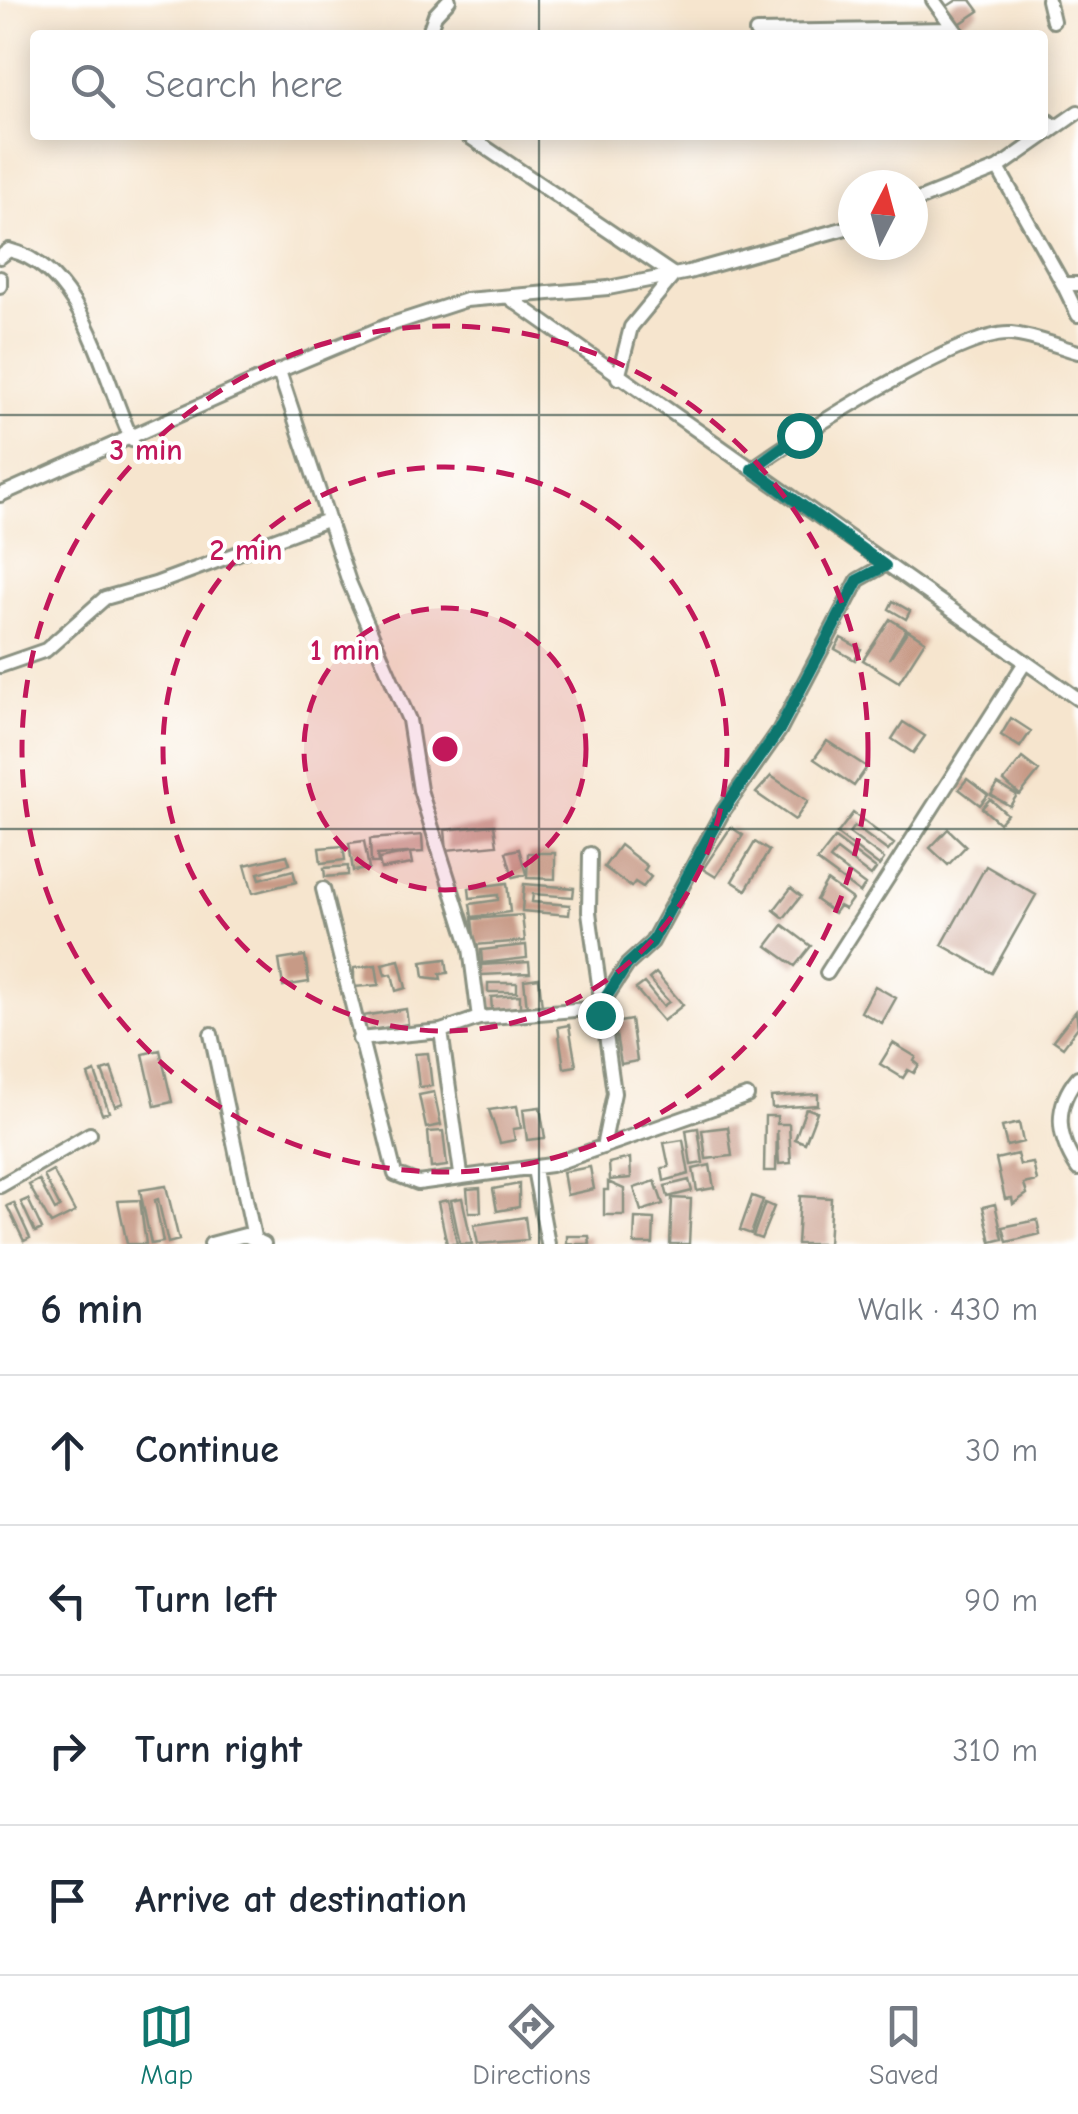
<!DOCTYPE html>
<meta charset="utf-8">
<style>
:root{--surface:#fff;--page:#f2f2f3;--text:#1f2937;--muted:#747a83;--line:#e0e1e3;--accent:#0f766e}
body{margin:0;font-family:"Comic Neue",sans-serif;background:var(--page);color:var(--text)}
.compass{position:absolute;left:838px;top:170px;width:90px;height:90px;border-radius:50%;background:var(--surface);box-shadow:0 5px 25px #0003;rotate:6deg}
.stop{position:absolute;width:30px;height:30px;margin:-22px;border:8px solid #0f766e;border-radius:50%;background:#fff}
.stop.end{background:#0f766e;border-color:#fff;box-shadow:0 2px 10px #0008}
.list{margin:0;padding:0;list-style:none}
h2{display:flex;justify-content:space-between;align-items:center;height:130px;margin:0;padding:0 40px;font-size:42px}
h2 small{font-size:32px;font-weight:400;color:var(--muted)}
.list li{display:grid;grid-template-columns:65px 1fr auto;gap:30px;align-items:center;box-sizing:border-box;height:150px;padding:0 40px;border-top:2px solid var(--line)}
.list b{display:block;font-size:38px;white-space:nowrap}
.list em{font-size:32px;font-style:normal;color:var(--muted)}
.icon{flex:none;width:55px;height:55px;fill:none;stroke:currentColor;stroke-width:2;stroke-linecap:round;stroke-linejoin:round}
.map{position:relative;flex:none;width:1078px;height:1244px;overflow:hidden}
.search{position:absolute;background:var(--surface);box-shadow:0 5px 25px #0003;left:30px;right:30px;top:30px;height:110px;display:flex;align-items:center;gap:25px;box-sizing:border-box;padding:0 35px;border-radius:10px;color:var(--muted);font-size:38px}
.sheet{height:730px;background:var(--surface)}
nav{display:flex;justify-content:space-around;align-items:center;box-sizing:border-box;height:140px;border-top:2px solid var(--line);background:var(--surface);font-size:28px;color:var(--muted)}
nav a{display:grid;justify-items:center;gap:5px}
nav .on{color:var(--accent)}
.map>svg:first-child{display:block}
.building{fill:#c79a86}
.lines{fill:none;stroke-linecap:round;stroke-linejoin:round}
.minor-casing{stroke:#8a9181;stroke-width:18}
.minor{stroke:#fff;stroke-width:12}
.route{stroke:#0f766e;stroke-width:12}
.grid{fill:none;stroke:#1f3d34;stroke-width:2.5;stroke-opacity:0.55}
.ring{fill:none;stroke:#c2185b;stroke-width:5;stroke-dasharray:18 12}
.centre{fill:#c2185b;stroke:#fff;stroke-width:5}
.ring-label{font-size:30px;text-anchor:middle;font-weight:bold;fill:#c2185b;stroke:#fff;stroke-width:8;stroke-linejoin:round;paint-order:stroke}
</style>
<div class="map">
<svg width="1078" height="1244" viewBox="0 0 1078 1244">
<rect width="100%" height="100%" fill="#fff"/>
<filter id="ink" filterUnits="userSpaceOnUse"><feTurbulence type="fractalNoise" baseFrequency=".01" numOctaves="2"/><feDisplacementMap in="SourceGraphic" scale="20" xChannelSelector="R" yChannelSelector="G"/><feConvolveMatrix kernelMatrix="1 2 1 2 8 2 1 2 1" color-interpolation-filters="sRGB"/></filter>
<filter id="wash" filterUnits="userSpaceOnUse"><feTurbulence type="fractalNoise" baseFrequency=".0048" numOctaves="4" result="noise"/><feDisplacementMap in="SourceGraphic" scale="40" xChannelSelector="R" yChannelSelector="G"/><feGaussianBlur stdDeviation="2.25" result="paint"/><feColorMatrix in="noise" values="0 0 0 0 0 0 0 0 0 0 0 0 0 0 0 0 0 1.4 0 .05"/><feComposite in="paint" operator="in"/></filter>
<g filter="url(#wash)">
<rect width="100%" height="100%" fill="#f6e5ce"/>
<g id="blocks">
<path class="building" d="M 957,0 L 971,0 L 979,11 L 955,27 L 943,9 Z
M 893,601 L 910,611 L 906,619 L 889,609 Z
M 890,619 L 906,629 L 889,659 L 908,630 L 925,641 L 899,682 L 863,660 Z
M 841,638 L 861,649 L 855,660 L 835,649 Z
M 1011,718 L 1031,731 L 1020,747 L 1001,735 Z
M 903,722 L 925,736 L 913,753 L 892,739 Z
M 827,741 L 867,767 L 854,786 L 814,759 Z
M 1022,758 L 1039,771 L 1020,795 L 1004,781 Z
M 771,776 L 808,801 L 795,820 L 756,793 Z
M 967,779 L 988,795 L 980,805 L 959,789 Z
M 998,784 L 1017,795 L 1010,806 L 991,795 Z
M 990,799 L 1007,814 L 999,823 L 982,808 Z
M 853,813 L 894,844 L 888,851 L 854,826 L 849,833 L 884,859 L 879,866 L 837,834 Z
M 494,825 L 497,845 L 447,850 L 445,830 Z
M 731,827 L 743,835 L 716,877 L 703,869 Z
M 948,829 L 966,846 L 948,865 L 930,848 Z
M 422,835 L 423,852 L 377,855 L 378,863 L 371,863 L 370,839 Z
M 835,838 L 876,869 L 871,876 L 837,850 L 830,859 L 865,885 L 860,893 L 817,861 Z
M 364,841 L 369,869 L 353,871 L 349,843 Z
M 755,842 L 769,851 L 746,890 L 732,881 Z
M 620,845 L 647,866 L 644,871 L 651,877 L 643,887 L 635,882 L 631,887 L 604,867 Z
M 343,846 L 345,860 L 321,863 L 319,848 Z
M 519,849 L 526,874 L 513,877 L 506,852 Z
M 410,853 L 412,864 L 381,869 L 379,859 Z
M 528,853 L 555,853 L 555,879 L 527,878 Z
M 287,855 L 290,864 L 258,873 L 260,879 L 293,870 L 296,882 L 253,893 L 245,865 Z
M 348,866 L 348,875 L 325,877 L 324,868 Z
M 986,866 L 1036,895 L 992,973 L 942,945 Z
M 827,881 L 852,899 L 845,909 L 839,906 L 834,913 L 816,900 Z
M 507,883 L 510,912 L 472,917 L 470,904 L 498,900 L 498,895 L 470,898 L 469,888 Z
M 524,884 L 574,888 L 573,897 L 533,894 L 532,902 L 570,905 L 569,915 L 522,911 Z
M 791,888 L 801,896 L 784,918 L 774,910 Z
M 522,915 L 525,941 L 475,945 L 472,919 Z
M 783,925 L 811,946 L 795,966 L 767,946 Z
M 526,945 L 527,958 L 482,963 L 481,950 Z
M 305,956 L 309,982 L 283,986 L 279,960 Z
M 446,959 L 448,973 L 440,974 L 441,979 L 424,977 L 422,962 Z
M 399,960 L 406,988 L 396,991 L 392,974 L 385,975 L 382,964 Z
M 529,962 L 530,973 L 481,975 L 481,965 Z
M 376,965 L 379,985 L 354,987 L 354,968 Z
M 656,973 L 683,1005 L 663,1021 L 636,989 L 644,983 L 663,1006 L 669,1002 L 649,979 Z
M 539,978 L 542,1007 L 527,1008 L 524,980 Z
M 488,983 L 517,983 L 517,992 L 488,992 Z
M 875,986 L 896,998 L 882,1023 L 861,1012 Z
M 520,995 L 520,1008 L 492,1010 L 491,997 Z
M 406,1009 L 408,1024 L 365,1031 L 363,1016 Z
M 1076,1011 L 1078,1027 L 1063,1047 L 1053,1040 Z
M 631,1020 L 637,1061 L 621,1064 L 614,1023 Z
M 569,1025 L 576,1066 L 564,1068 L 558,1027 Z
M 893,1043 L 916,1057 L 914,1061 L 919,1065 L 914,1073 L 908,1070 L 903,1078 L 880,1064 Z
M 160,1050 L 172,1102 L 155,1106 L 143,1054 Z
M 428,1053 L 432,1086 L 419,1087 L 415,1054 Z
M 111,1068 L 123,1103 L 115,1106 L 102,1071 Z
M 95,1072 L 109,1112 L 102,1114 L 88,1075 Z
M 434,1092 L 441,1125 L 426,1128 L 419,1095 Z
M 818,1094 L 818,1105 L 772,1108 L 771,1097 Z
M 517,1106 L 521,1128 L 513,1129 L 515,1140 L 500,1143 L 489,1110 Z
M 540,1107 L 545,1138 L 527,1140 L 523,1109 Z
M 806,1108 L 817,1112 L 805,1143 L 795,1139 Z
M 765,1116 L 777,1116 L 777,1124 L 789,1124 L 791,1163 L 779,1164 L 777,1130 L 776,1171 L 764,1171 Z
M 1019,1123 L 1023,1142 L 1007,1146 L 1002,1127 Z
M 728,1127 L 732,1156 L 706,1159 L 702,1130 Z
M 698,1128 L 703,1163 L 691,1165 L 686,1130 Z
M 443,1131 L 447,1166 L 431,1168 L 428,1132 Z
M 683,1140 L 689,1174 L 664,1181 L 662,1168 L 669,1167 L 664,1143 Z
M 1017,1154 L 1020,1165 L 1033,1163 L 1037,1181 L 1024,1184 L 1027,1194 L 1013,1204 L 1012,1198 L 1005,1199 L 996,1159 Z
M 630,1158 L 631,1178 L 610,1180 L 609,1163 Z
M 710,1165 L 714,1188 L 697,1191 L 693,1169 Z
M 590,1167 L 594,1189 L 567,1195 L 563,1172 Z
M 53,1171 L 75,1212 L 51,1224 L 29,1185 L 39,1180 L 55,1210 L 60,1207 L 44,1176 Z
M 689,1180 L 692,1191 L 668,1197 L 665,1186 Z
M 655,1181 L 663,1204 L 641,1211 L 634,1188 Z
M 608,1182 L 624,1189 L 624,1215 L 604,1215 L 604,1190 L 608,1190 Z
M 519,1184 L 519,1207 L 497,1211 L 493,1189 Z
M 166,1186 L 179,1240 L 168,1243 L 158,1199 L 155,1200 L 163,1242 L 151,1244 L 140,1190 Z
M 480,1188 L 481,1212 L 469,1212 L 467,1189 Z
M 752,1196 L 763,1200 L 751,1234 L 740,1230 Z
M 800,1196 L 831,1198 L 828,1244 L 797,1244 Z
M 462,1198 L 472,1244 L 460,1244 L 451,1200 Z
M 672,1198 L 691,1199 L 689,1244 L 670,1244 Z
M 28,1199 L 42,1229 L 35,1232 L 21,1202 Z
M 140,1200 L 146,1244 L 127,1244 L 118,1201 Z
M 448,1200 L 457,1244 L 447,1244 L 438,1202 Z
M 14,1203 L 30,1238 L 24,1241 L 7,1206 Z
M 765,1203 L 774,1207 L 761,1239 L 753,1236 Z
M 995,1204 L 1003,1239 L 991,1242 L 983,1207 Z
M 525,1217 L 528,1240 L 478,1244 L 474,1225 Z
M 635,1218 L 654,1219 L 653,1244 L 634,1244 Z
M 1037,1220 L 1040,1234 L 1007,1242 L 1003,1227 Z
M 567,1236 L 589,1236 L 590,1244 L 567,1244 Z"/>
</g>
</g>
<g filter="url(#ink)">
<use href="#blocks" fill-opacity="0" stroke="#8a9181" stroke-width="2.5"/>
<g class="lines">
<g class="minor-casing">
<path id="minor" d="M 933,0 L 957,33
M 1048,0 L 1053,21
M 756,32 L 953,29
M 428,35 L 435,15 L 449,0
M 1043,117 L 1055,127
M 467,135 L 674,275 L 631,327 L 618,378
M 998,168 L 1063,284 L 1078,284
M 913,202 L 998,168 L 1078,112
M 0,257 L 9,250 C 85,269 103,379 132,440
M 0,278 L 0,286
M 1063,284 L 1078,315
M 511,299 L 1078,699
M 279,371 L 349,582 L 409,720 L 420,790 L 470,948 L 479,1018
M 752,469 C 796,437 962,330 1011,334 C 1033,336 1057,346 1078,352
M 0,495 L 269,375 L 386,326 L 466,300 L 608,288 L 689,272 L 853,226
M 0,666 L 46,650 L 105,598 L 155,584 L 327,520
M 590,854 L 589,912 L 614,1093 L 603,1147
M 323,889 L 395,1174 L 418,1183 L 551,1165 L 747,1096
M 827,973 L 1024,664
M 441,1031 L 461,1174
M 211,1034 L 254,1237
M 359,1039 L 441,1031 L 479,1018 L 599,1008 L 627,965 L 652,942 L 723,811 L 779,731 L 858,580 L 885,565
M 1078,1077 C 1053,1107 1057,1137 1078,1169
M 534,1169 L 548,1244
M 0,1186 L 90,1134
M 211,1244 L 245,1235 L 264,1244"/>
</g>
<use href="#minor" class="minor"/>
</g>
</g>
<g class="lines" filter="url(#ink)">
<path class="route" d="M 600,1015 L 599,1008 L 627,965 L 652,942 L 723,810 L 779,730 L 858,580 L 885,566 L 752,469 L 799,435"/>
</g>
<path class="grid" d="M 539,0 L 539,35M 539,135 L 539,1244M 0,415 L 1078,415M 0,829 L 1078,829"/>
<circle cx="445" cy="749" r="141" fill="#c2185b" fill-opacity=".12"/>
<g class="ring">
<circle cx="445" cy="749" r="141"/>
<circle cx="445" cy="749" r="282"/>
<circle cx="445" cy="749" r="423"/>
</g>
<circle cx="445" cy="749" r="15" class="centre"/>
<g class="ring-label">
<text x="146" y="460">3 min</text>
<text x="246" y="560">2 min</text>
<text x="345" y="660">1 min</text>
</g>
</svg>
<svg class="compass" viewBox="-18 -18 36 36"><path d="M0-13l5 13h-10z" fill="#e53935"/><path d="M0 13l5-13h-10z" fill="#747a83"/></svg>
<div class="stop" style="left:799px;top:435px"></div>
<div class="stop end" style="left:600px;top:1015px"></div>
<div class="search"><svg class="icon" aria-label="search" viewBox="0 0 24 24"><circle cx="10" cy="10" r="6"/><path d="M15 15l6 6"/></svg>Search here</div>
</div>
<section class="sheet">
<h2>6 min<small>Walk · 430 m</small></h2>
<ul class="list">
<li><svg class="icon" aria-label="ahead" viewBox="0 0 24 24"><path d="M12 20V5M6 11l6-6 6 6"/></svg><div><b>Continue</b></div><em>30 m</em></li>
<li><svg class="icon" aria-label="left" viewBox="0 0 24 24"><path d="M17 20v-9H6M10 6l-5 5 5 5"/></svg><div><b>Turn left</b></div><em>90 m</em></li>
<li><svg class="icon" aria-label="right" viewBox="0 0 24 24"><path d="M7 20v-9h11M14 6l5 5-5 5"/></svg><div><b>Turn right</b></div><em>310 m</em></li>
<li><svg class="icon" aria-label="arrive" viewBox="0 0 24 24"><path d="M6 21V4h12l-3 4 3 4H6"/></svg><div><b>Arrive at destination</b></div></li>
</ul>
</section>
<nav>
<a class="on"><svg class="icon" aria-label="map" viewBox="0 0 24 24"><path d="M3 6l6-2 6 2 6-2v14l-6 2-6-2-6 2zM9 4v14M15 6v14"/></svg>Map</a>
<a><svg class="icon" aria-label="directions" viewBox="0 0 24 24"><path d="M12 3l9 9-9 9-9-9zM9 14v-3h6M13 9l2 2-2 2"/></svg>Directions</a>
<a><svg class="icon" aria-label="saved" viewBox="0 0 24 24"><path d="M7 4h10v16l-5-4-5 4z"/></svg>Saved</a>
</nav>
